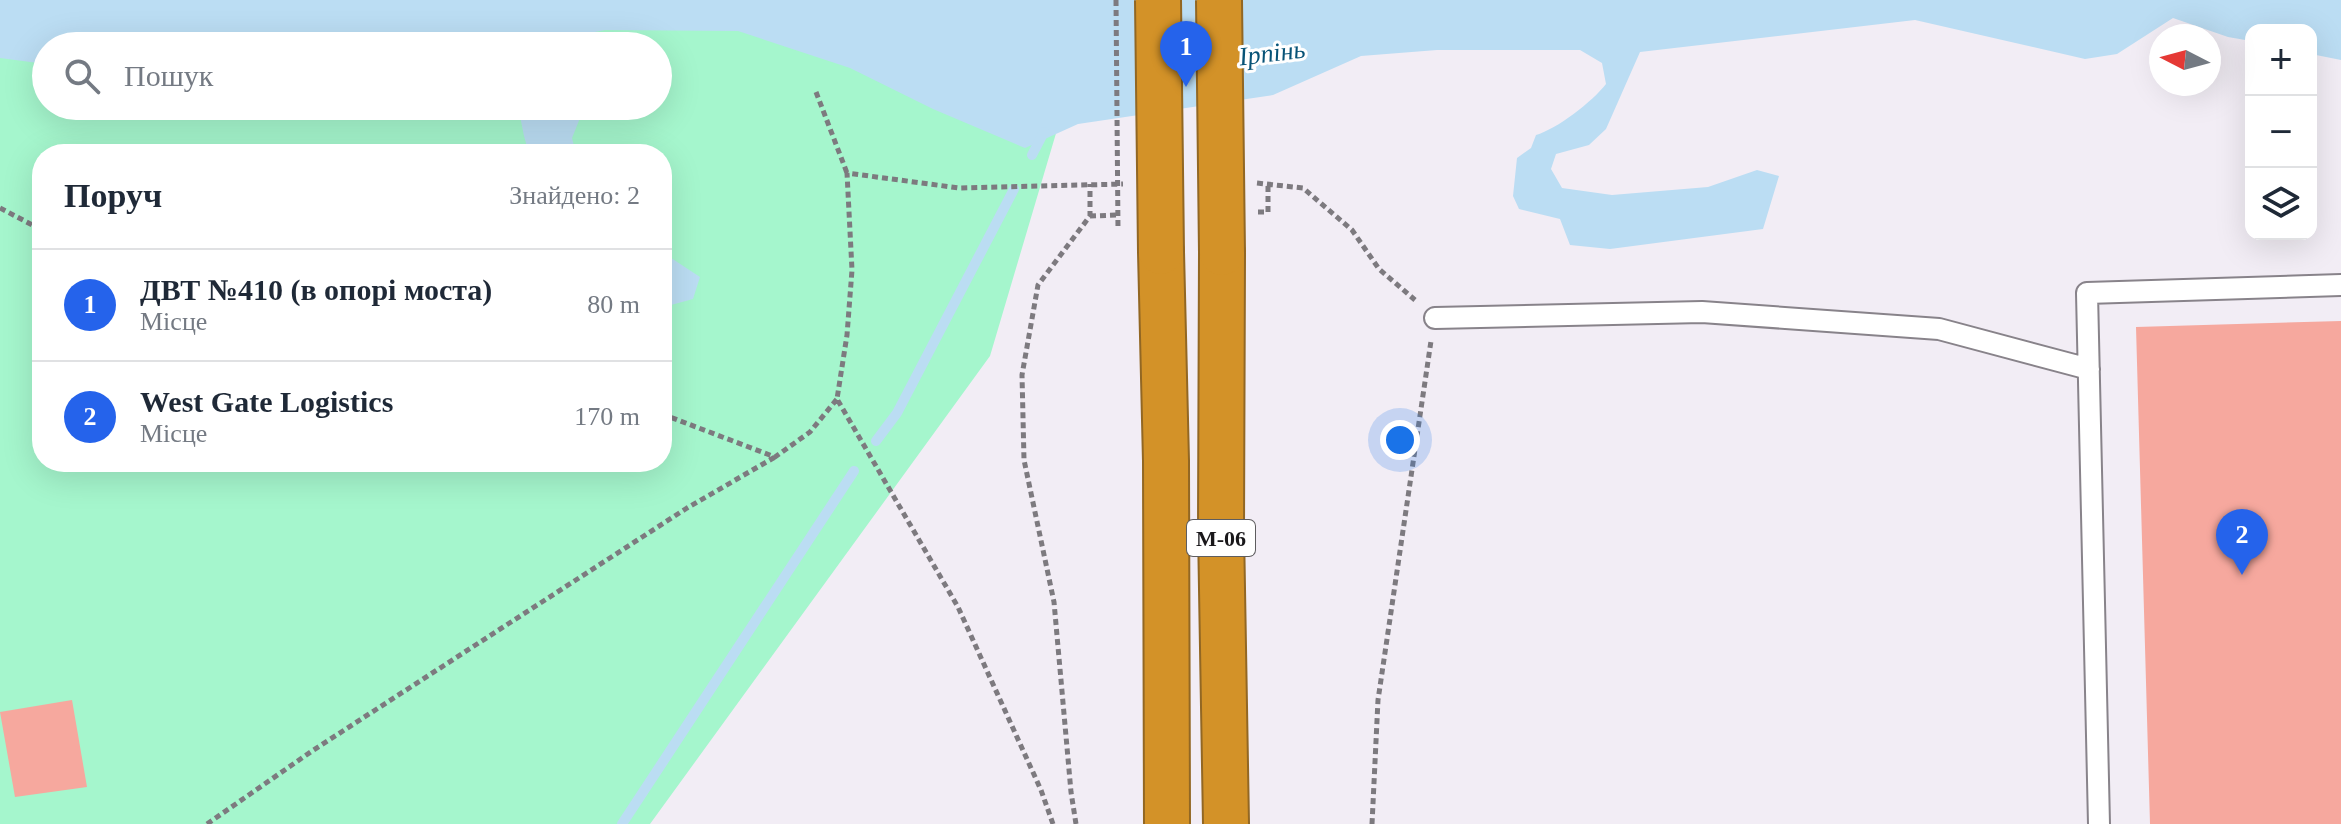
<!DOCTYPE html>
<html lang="uk">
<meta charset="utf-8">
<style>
:root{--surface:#fff;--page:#f2f2f3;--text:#1f2937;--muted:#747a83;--line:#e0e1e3;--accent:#2563eb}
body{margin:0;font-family:"Times New Roman",serif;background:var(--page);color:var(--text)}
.controls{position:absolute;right:24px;top:24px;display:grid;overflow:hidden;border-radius:16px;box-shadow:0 8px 32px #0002}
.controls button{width:72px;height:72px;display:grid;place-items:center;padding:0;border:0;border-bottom:2px solid var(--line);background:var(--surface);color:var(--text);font:40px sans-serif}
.compass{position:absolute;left:2149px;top:24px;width:72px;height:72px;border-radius:50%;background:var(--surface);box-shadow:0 8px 32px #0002;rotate:276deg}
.you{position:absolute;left:1400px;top:440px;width:28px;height:28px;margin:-20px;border:6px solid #fff;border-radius:50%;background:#1a73e8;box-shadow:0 0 0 12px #1a73e833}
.badge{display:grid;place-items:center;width:52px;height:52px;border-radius:50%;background:var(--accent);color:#fff;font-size:26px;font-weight:700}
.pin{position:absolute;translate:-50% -66px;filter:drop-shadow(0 2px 4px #0008)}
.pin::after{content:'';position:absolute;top:42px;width:28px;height:24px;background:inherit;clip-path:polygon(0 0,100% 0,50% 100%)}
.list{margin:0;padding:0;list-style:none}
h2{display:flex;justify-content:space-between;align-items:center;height:104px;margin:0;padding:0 32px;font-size:34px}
h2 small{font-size:26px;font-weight:400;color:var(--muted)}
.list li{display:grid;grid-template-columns:52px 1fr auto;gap:24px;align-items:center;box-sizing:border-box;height:112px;padding:0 32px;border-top:2px solid var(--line)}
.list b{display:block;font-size:30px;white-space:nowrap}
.list p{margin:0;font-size:26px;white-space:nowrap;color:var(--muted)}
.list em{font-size:26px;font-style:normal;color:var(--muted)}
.icon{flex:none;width:44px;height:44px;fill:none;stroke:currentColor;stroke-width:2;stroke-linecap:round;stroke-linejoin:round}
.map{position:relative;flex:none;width:2341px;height:824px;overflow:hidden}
.search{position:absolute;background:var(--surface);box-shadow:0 8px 32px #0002;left:32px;top:32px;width:640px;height:88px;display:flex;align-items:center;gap:20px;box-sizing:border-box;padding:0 28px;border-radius:44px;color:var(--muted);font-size:30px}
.panel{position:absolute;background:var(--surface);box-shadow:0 8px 32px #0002;left:32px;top:144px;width:640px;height:328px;border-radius:32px}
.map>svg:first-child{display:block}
.green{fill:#a5f6cd;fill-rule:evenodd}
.water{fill:#bbddf3}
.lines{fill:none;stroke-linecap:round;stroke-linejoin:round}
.stream{stroke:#bbddf3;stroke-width:10}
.building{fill:#f6a89e}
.lane-casing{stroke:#88838a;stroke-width:24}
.highway-casing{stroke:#926723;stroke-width:48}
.path{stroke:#7d7a7f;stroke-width:5;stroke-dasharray:6 4;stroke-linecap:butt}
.lane{stroke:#fff;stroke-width:20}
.highway{stroke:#d39228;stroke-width:44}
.highway-bridge-casing{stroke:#926723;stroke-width:48;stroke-linecap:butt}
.path-bridge{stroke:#7d7a7f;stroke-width:5;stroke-dasharray:6 4;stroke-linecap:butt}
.highway-bridge{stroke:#d39228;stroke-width:44}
.labels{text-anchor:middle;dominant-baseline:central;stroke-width:6;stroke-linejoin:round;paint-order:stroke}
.shield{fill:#fff;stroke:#5e5d5f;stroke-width:2}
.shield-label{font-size:22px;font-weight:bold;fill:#19171a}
.water-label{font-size:26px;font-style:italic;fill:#075377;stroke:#fff}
</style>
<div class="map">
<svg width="2341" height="824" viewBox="0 0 2341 824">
<rect width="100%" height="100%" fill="#f2edf5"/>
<path class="green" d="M 0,0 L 1111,0 L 1073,76 L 990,356 L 650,824 L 0,824 ZM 46,46 L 658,46 L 658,106 L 46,106 ZM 42,154 L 662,154 L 662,462 L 42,462 Z"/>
<path class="water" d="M 0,0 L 2341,0 L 2341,60 L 2311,54 L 2311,30 L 2251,30 L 2251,41 L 2228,37 L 2173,18 L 2117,54 L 2085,59 L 1915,20 L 1640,52 L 1606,129 L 1589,145 L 1556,154 L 1551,169 L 1562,188 L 1612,195 L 1708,187 L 1757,170 L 1779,176 L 1763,229 L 1610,249 L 1570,245 L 1560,219 L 1519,209 L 1513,196 L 1517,158 L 1531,148 L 1536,135 C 1557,129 1592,102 1606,84 L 1602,63 L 1580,50 L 1437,50 L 1361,56 L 1273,95 L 1078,124 L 1025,148 L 933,109 L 850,68 L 738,31 L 605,30 L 560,39 L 540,46 L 46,46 L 46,64 L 0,58 Z
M 518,106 L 603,106 L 606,113 L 596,113 L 580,118 L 572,138 L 576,154 L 529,154 L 524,136 Z
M 662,252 L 700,277 L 693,299 L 671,305 L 662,302 Z"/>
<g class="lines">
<path class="stream" d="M 1032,155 L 1044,132
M 876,441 L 897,413 L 1014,189
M 622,824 L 854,471"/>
</g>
<path class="building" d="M 2341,321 L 2341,824 L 2150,824 L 2136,327 Z
M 72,700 L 87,787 L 15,797 L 0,712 Z"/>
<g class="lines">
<g class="lane-casing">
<path id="lane" d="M 1435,318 L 1702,312 L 1939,329 L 2089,369
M 2099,824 L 2087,293 L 2341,285"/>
</g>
<g class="highway-casing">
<path id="highway" d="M 1161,252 L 1166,461 L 1167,824
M 1222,253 L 1221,530 L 1226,824"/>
</g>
<path class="path" d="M 816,92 L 847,173
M 1257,183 L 1303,188 L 1352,230 L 1379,269 L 1415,300
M 0,208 L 42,230
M 1258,212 L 1268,212 L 1268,182
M 1090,216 L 1117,215
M 662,414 L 775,457 L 810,432 L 837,399
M 207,824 L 312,751 L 687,508 L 775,457
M 1053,824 L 1041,790 L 958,607 L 837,399 L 847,335 L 852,270 L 847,173 L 959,188 L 1123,184
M 1076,824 L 1071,792 L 1054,602 L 1024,460 L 1022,375 L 1038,285 L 1090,216 L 1090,184
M 1372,824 L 1378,700 L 1431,341"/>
<use href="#lane" class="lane"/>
<use href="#highway" class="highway"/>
<g class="highway-bridge-casing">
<path id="highway-bridge" d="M 1158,0 L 1161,252
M 1219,0 L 1222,253"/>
</g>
<path class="path-bridge" d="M 1116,0 L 1118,229"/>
<use href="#highway-bridge" class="highway-bridge"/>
</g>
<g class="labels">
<rect class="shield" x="1187" y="520" width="68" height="36" rx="6"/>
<g class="shield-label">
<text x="1221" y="538">М-06</text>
</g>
<g class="water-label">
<text transform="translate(1272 53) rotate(-7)">Ірпінь</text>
</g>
</g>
</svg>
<div class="controls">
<button>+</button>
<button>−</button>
<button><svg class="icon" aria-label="layers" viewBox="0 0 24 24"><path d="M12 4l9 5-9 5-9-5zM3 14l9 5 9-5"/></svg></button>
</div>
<svg class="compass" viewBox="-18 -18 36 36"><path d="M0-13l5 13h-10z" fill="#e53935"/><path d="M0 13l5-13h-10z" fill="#747a83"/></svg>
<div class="you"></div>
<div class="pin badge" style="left:1186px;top:87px">1</div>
<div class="pin badge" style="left:2242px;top:575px">2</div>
<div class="search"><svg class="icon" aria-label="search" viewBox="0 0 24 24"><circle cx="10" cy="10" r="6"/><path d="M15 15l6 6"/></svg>Пошук</div>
<section class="panel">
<h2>Поруч<small>Знайдено: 2</small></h2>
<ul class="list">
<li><span class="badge">1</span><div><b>ДВТ №410 (в опорі моста)</b><p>Місце</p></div><em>80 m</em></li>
<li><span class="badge">2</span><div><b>West Gate Logistics</b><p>Місце</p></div><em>170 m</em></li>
</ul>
</section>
</div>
